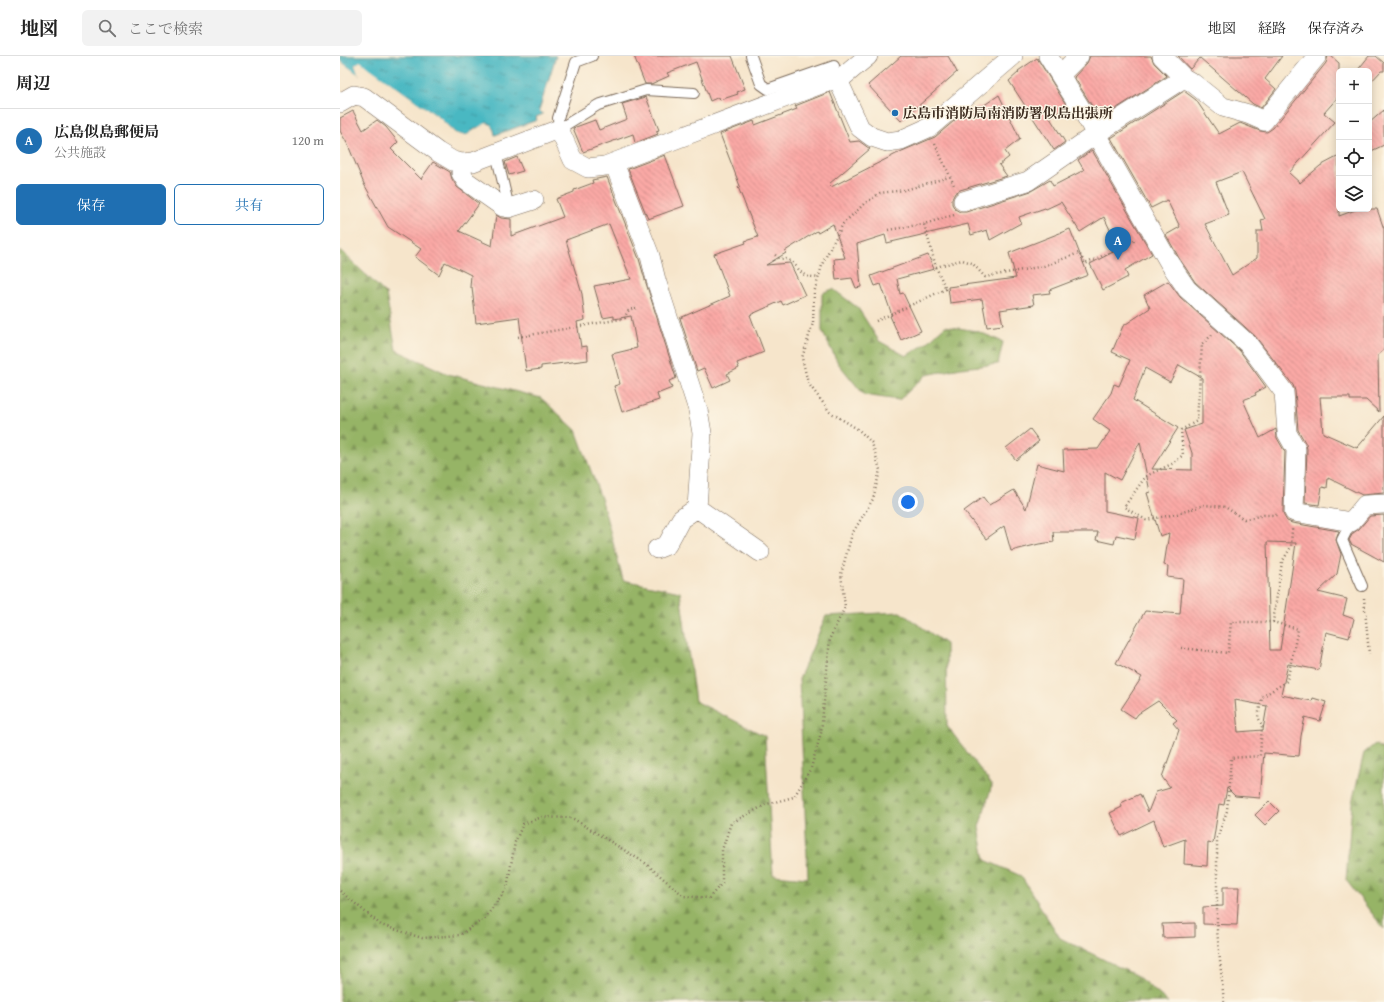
<!DOCTYPE html>
<html lang="ja">
<meta charset="utf-8">
<style>
:root{--surface:#fff;--page:#f2f2f2;--text:#222;--muted:#767676;--line:#e0e0e0;--accent:#1f6fb2}
body{margin:0;font-family:"Gentium Book Plus","Noto Serif JP",serif;background:var(--page);color:var(--text)}
.controls{position:absolute;right:12px;top:12px;display:grid;overflow:hidden;border-radius:6px;box-shadow:0 2px 10px #0003}
.controls button{width:36px;height:36px;display:grid;place-items:center;padding:0;border:0;border-bottom:1px solid var(--line);background:var(--surface);color:var(--text);font:20px sans-serif}
.you{position:absolute;left:568px;top:446px;width:14px;height:14px;margin:-10px;border:3px solid #fff;border-radius:50%;background:#1a73e8;box-shadow:0 0 0 6px #1a73e833}
.badge{display:grid;place-items:center;width:26px;height:26px;border-radius:50%;background:var(--accent);color:#fff;font-size:13px;font-weight:700}
.pin{position:absolute;translate:-50% -33px;filter:drop-shadow(0 1px 2px #0008)}
.pin::after{content:'';position:absolute;top:21px;width:14px;height:12px;background:inherit;clip-path:polygon(0 0,100% 0,50% 100%)}
.list{margin:0;padding:0;list-style:none}
h2{display:flex;justify-content:space-between;align-items:center;height:52px;margin:0;padding:0 16px;font-size:17px}
h2 small{font-size:13px;font-weight:400;color:var(--muted)}
.list li{display:grid;grid-template-columns:26px 1fr auto;gap:12px;align-items:center;box-sizing:border-box;height:64px;padding:0 16px;border-top:1px solid var(--line)}
.list b{display:block;font-size:15px;white-space:nowrap}
.list p{margin:0;font-size:13px;white-space:nowrap;color:var(--muted)}
.list em{font-size:13px;font-style:normal;color:var(--muted)}
.actions{display:flex;gap:8px;padding:12px 16px}
.actions a{flex:1;padding:9px 0;border:1px solid var(--accent);border-radius:6px;text-align:center;font-size:14px;color:var(--accent)}
.actions .main{background:var(--accent);color:#fff}
.icon{flex:none;width:22px;height:22px;fill:none;stroke:currentColor;stroke-width:2;stroke-linecap:round;stroke-linejoin:round}
.map{position:relative;flex:none;width:1044px;height:946px;overflow:hidden}
header{display:flex;align-items:center;gap:24px;box-sizing:border-box;height:56px;padding:0 20px;background:var(--surface);border-bottom:1px solid var(--line)}
header strong{font-size:19px}
nav{display:flex;gap:22px;margin-inline-start:auto;font-size:14px}
.search{width:280px;height:36px;background:var(--page);display:flex;align-items:center;gap:10px;box-sizing:border-box;padding:0 14px;border-radius:6px;color:var(--muted);font-size:15px}
main{display:flex}
aside{flex:1;background:var(--surface)}
.map>svg:first-child{display:block}
.forest{fill:url(#forest-firs);stroke:#686f42}
.water{fill:url(#water-ripples);stroke:#427170}
.pier{fill:#f6e5cb}
.building{fill:url(#building-back-hatch);fill-rule:evenodd}
.lines{fill:none;stroke-linecap:round;stroke-linejoin:round}
.service-casing{stroke:#7c6b5b;stroke-width:12}
.minor-casing{stroke:#7c6b5b;stroke-width:20}
.path{stroke:#7c6b5b;stroke-width:2.5;stroke-dasharray:1 3;stroke-linecap:butt}
.service{stroke:#fff;stroke-width:10}
.minor{stroke:#fff;stroke-width:19}
.poi-dot{fill:#1f6fb2;stroke:#fcf5e5;stroke-width:1.5}
.labels{text-anchor:middle;dominant-baseline:central;stroke-width:3;stroke-linejoin:round;paint-order:stroke}
.poi-label{font-size:14px;font-weight:bold;fill:#3b2a1e;stroke:#fcf5e5;text-anchor:start}
</style>
<header>
<strong>地図</strong>
<div class="search"><svg class="icon" aria-label="search" viewBox="0 0 24 24"><circle cx="10" cy="10" r="6"/><path d="M15 15l6 6"/></svg>ここで検索</div>
<nav><a>地図</a><a>経路</a><a>保存済み</a></nav>
</header>
<main>
<aside>
<h2>周辺<small></small></h2>
<ul class="list">
<li><span class="badge">A</span><div><b>広島似島郵便局</b><p>公共施設</p></div><em>120 m</em></li>
</ul>
<div class="actions"><a class="main">保存</a><a>共有</a></div>
</aside>
<div class="map">
<svg width="1044" height="946" viewBox="0 0 1044 946">
<defs>
<pattern id="forest-firs" width="22" height="20" patternUnits="userSpaceOnUse"><rect width="22" height="20" fill="#96b466"/><path d="M5 1l3.5 6h-7zM16 11l3.5 6h-7z" fill="#7c9353"/></pattern>
<pattern id="water-ripples" width="26" height="14" patternUnits="userSpaceOnUse"><rect width="26" height="14" fill="#4ab8c2"/><path d="M2 4q2-2 4 0t4 0M15 11q2-2 4 0t4 0" fill="none" stroke="#3f969d"/></pattern>
<pattern id="building-back-hatch" width="6" height="6" patternUnits="userSpaceOnUse"><rect width="6" height="6" fill="#fba9a6"/><path d="M-1 5l2 2M0 0l6 6M5-1l2 2" fill="none" stroke="#cc8a87"/></pattern>
</defs>
<rect width="100%" height="100%" fill="#fcf5e5"/>
<filter id="ink" filterUnits="userSpaceOnUse"><feTurbulence type="fractalNoise" baseFrequency=".025" numOctaves="2"/><feDisplacementMap in="SourceGraphic" scale="8" xChannelSelector="R" yChannelSelector="G"/><feConvolveMatrix kernelMatrix="1 2 1 2 8 2 1 2 1" color-interpolation-filters="sRGB"/></filter>
<filter id="wash" filterUnits="userSpaceOnUse"><feTurbulence type="fractalNoise" baseFrequency=".012" numOctaves="4" result="noise"/><feDisplacementMap in="SourceGraphic" scale="16" xChannelSelector="R" yChannelSelector="G"/><feGaussianBlur stdDeviation="0.9" result="paint"/><feColorMatrix in="noise" values="0 0 0 0 0 0 0 0 0 0 0 0 0 0 0 0 0 1.4 0 .05"/><feComposite in="paint" operator="in"/></filter>
<g filter="url(#wash)">
<rect width="100%" height="100%" fill="#f6e5cb"/>
<path class="forest" d="M 0,194 L 46,238 L 56,294 L 108,318 L 201,342 L 236,374 L 262,445 L 283,524 L 340,536 L 355,645 L 425,680 L 433,819 L 468,822 L 459,623 L 486,560 L 560,556 L 606,588 L 607,670 L 652,729 L 639,771 L 645,804 L 681,820 L 720,882 L 797,920 L 828,946 L 0,946 Z
M 493,233 L 518,252 L 539,285 L 566,300 L 587,287 L 605,270 L 637,275 L 663,286 L 658,308 L 621,312 L 586,319 L 559,344 L 524,339 L 498,307 L 482,275 L 482,237 Z
M 1035,688 L 1044,694 L 1044,873 L 1006,824 L 1012,747 L 1024,697 Z"/>
<path class="water" d="M 0,0 L 216,0 L 199,54 L 203,58 L 196,61 L 197,64 L 155,79 L 154,74 L 149,67 L 137,72 L 127,79 L 121,79 L 115,77 L 101,63 L 20,6 L 15,9 L 19,19 L 0,5 Z"/>
<path class="pier" d="M 0,5 L 18,18 L 15,9 L 20,5 L 101,63 L 115,77 L 121,79 L 127,79 L 142,69 L 147,67 L 151,69 L 155,81 L 153,80 L 150,71 L 147,69 L 143,70 L 127,81 L 121,81 L 114,79 L 99,65 L 20,8 L 17,10 L 20,16 L 18,20 L 0,7 Z"/>
<g id="blocks">
<path class="building" d="M 294,0 L 392,0 L 405,33 L 397,36 L 398,38 L 380,44 L 379,41 L 370,45 L 356,6 L 327,17 L 329,20 L 311,28 L 305,28 Z
M 561,0 L 608,0 L 617,16 L 561,65 L 528,29 Z
M 750,0 L 811,0 L 814,7 L 827,20 L 760,63 L 734,21 L 747,7 Z
M 838,0 L 942,0 L 925,23 L 936,33 L 921,52 L 913,48 L 860,2 L 850,13 Z
M 988,0 L 991,0 L 999,7 L 999,40 L 984,57 L 995,66 L 949,117 L 960,127 L 980,110 L 999,100 L 999,160 L 1018,153 L 1037,153 L 1044,173 L 1044,294 L 1038,299 L 1039,356 L 1026,344 L 1010,344 L 1010,341 L 980,341 L 983,377 L 1017,392 L 1044,360 L 1044,437 L 1022,439 L 988,422 L 987,432 L 982,431 L 979,449 L 965,447 L 967,393 L 966,388 L 958,374 L 955,335 L 953,329 L 915,280 L 855,226 L 839,202 L 826,179 L 840,171 L 827,144 L 811,152 L 771,82 L 844,35 L 856,44 L 879,78 L 900,67 L 920,75 L 927,76 L 933,72 L 986,7 ZM 902,116 L 925,163 L 921,164 L 923,175 L 917,175 L 917,202 L 892,219 L 865,168 L 889,159 L 876,126 Z
M 1029,0 L 1036,0 L 1044,7 L 1044,15 L 1041,15 L 1029,28 L 1029,15 L 1017,15 Z
M 697,2 L 727,50 L 710,62 L 725,86 L 714,94 L 669,25 L 679,16 L 678,15 Z
M 490,36 L 510,86 L 519,85 L 530,93 L 489,128 L 491,131 L 562,95 L 595,81 L 627,54 L 628,56 L 639,50 L 640,52 L 659,39 L 680,83 L 665,95 L 669,101 L 659,109 L 667,120 L 620,134 L 615,137 L 612,143 L 612,148 L 615,153 L 620,156 L 626,156 L 691,135 L 710,124 L 713,130 L 744,114 L 738,104 L 752,94 L 812,198 L 785,214 L 788,221 L 763,234 L 750,208 L 779,193 L 764,161 L 740,176 L 721,146 L 706,153 L 705,152 L 679,161 L 681,167 L 650,184 L 647,174 L 631,179 L 628,168 L 547,187 L 545,179 L 517,188 L 521,231 L 516,232 L 512,222 L 496,224 L 494,203 L 505,202 L 493,168 L 478,177 L 477,175 L 445,195 L 446,197 L 426,209 L 450,207 L 465,239 L 443,249 L 441,245 L 410,259 L 424,296 L 397,307 L 399,312 L 387,318 L 390,324 L 373,332 L 364,312 L 357,315 L 340,262 L 390,240 L 374,198 L 406,187 L 405,185 L 418,181 L 398,131 L 400,130 L 380,78 L 414,65 L 415,69 L 457,53 L 455,50 Z
M 306,41 L 319,74 L 316,75 L 318,78 L 295,87 L 293,78 L 243,96 L 233,72 L 255,64 L 259,74 L 287,63 L 282,48 Z
M 1044,54 L 1044,89 L 1029,96 L 1029,67 Z
M 13,55 L 23,74 L 37,64 L 46,71 L 58,86 L 51,93 L 81,123 L 93,106 L 110,116 L 112,123 L 117,131 L 139,148 L 119,175 L 152,190 L 156,159 L 161,162 L 171,163 L 171,180 L 223,161 L 216,143 L 234,136 L 234,134 L 253,127 L 252,124 L 267,121 L 299,203 L 306,227 L 336,322 L 329,325 L 332,332 L 317,338 L 319,344 L 282,356 L 274,330 L 280,328 L 272,298 L 297,292 L 291,260 L 274,263 L 274,260 L 263,262 L 254,230 L 291,223 L 269,168 L 226,184 L 242,238 L 245,264 L 237,266 L 241,291 L 247,290 L 248,304 L 201,310 L 201,313 L 186,315 L 179,261 L 136,267 L 132,231 L 130,231 L 131,219 L 105,206 L 99,219 L 75,201 L 81,193 L 48,171 L 24,128 L 8,89 L 0,75 L 0,62 Z
M 325,99 L 344,150 L 308,163 L 288,113 Z
M 177,101 L 183,115 L 169,119 L 165,106 Z
M 730,173 L 748,219 L 709,234 L 710,237 L 692,239 L 694,249 L 660,254 L 663,269 L 647,271 L 642,243 L 610,247 L 608,231 L 676,222 L 669,197 Z
M 588,199 L 594,213 L 557,223 L 560,238 L 563,237 L 581,275 L 561,284 L 550,260 L 552,259 L 541,228 L 535,230 L 531,220 Z
M 828,225 L 840,241 L 900,295 L 926,331 L 915,337 L 916,339 L 903,344 L 920,382 L 936,373 L 937,382 L 945,396 L 943,456 L 944,460 L 947,465 L 952,467 L 999,475 L 996,484 L 1001,498 L 997,518 L 978,536 L 1007,543 L 1003,559 L 1014,563 L 1009,582 L 986,576 L 979,614 L 948,608 L 941,639 L 972,645 L 973,642 L 986,646 L 980,665 L 965,661 L 961,680 L 959,700 L 924,697 L 920,742 L 895,740 L 887,732 L 884,749 L 879,748 L 873,787 L 868,786 L 867,810 L 844,808 L 845,783 L 823,791 L 814,764 L 781,780 L 770,757 L 782,751 L 781,747 L 800,738 L 808,756 L 816,736 L 830,732 L 822,721 L 839,674 L 833,667 L 837,664 L 818,645 L 798,658 L 795,662 L 781,653 L 802,621 L 776,607 L 805,555 L 840,558 L 843,523 L 827,521 L 828,510 L 824,509 L 829,477 L 820,480 L 807,437 L 810,436 L 800,386 L 780,424 L 765,416 L 765,455 L 799,462 L 795,483 L 776,479 L 774,488 L 756,484 L 758,476 L 713,476 L 714,486 L 699,488 L 671,495 L 664,470 L 646,483 L 624,455 L 643,441 L 649,449 L 674,434 L 686,453 L 697,408 L 724,415 L 723,394 L 758,393 L 770,375 L 753,363 L 771,337 L 774,328 L 779,330 L 790,304 L 772,296 L 783,270 L 810,252 L 804,239 ZM 839,309 L 862,322 L 862,368 L 844,374 L 852,397 L 852,414 L 812,413 L 838,372 L 793,344 L 805,312 L 830,326 ZM 927,486 L 956,487 L 940,594 L 930,594 ZM 895,644 L 927,650 L 923,674 L 898,676 Z
M 690,373 L 699,385 L 676,404 L 666,392 Z
M 1044,459 L 1044,506 L 1011,488 L 1009,484 L 1013,477 L 1019,473 L 1030,460 Z
M 929,745 L 939,755 L 925,769 L 915,759 Z
M 883,831 L 899,831 L 897,869 L 863,868 L 863,851 L 883,850 Z
M 855,867 L 855,881 L 823,882 L 822,868 Z"/>
</g>
</g>
<g filter="url(#ink)">
<use href="#blocks" fill-opacity="0" stroke="#7c6b5b" stroke-width="1"/>
<g class="lines">
<g class="service-casing">
<path id="service" d="M 252,0 L 236,6 L 218,62 L 219,73 L 258,49 L 306,34 L 354,37
M 411,0 L 421,28 L 428,33 L 494,10
M 156,97 L 169,152
M 1011,466 L 1002,484 L 1022,530"/>
</g>
<g class="minor-casing">
<path id="minor" d="M 708,0 L 745,59 L 830,208 L 847,233 L 908,288 L 944,336 L 947,377 L 956,393 L 954,456 L 1011,466 L 1025,449 L 1044,448
M 720,19 L 739,0
M 844,22 L 853,27 L 883,51 L 908,58 L 924,65 L 977,0
M 498,25 L 528,0
M 0,47 L 14,39 L 24,41 L 98,96 L 113,105 L 122,107 L 133,106 L 219,73 L 233,104 L 248,112 L 265,110 L 497,22 L 520,72 L 532,81 L 547,86 L 561,84 L 590,71 L 673,0
M 122,107 L 121,117 L 126,125 L 163,151 L 169,152 L 194,144
M 274,107 L 310,200 L 316,224 L 358,354 L 362,377 L 357,452 L 341,463 L 327,489 L 317,493
M 623,145 L 688,125 L 756,78 L 844,22 L 822,0
M 357,452 L 420,496"/>
</g>
<path class="path" d="M 595,88 L 614,129
M 614,159 L 584,168 L 596,211 L 622,204 L 632,207 L 645,221 L 704,210 L 739,197 L 745,208 L 796,184
M 548,174 L 584,168
M 435,199 L 440,203 C 452,201 456,212 463,218 C 467,221 474,221 479,222
M 536,265 L 606,233 L 596,211
M 872,279 L 862,288 L 857,365 L 841,374 L 843,399 L 834,407 L 806,420 L 784,451 L 806,464 L 837,458 L 864,449 L 885,451 L 904,463 L 915,461 L 924,459 L 937,459
M 178,281 L 281,263 L 285,262 C 287,255 289,253 296,252
M 1024,542 L 1029,598
M 841,592 L 888,597 L 891,566 L 933,566 L 942,506 L 951,491 L 952,473
M 0,835 L 41,869 L 82,882 L 120,879 L 145,862 L 167,832 L 175,786 L 183,768 L 202,761 L 232,762 L 305,807 L 344,840 L 369,842 L 382,827 L 382,794 L 391,767 L 427,748 L 454,741 L 471,712 L 481,677 L 490,582 L 505,551 L 501,518 L 512,478 L 533,443 L 540,414 L 532,387 L 519,374 L 490,356 L 468,327 L 462,302 L 473,267 L 474,237 L 483,206 L 503,168 L 524,148 L 540,137 L 565,134 L 609,121
M 884,946 L 877,874 L 877,782 L 887,755 L 891,702 L 920,700 L 922,669 L 918,661 L 922,641 L 947,625 L 958,573 L 933,566"/>
<use href="#service" class="service"/>
<use href="#minor" class="minor"/>
</g>
</g>
<circle class="poi-dot" cx="555" cy="57" r="4"/>
<g class="labels">
<g class="poi-label">
<text x="563" y="57">広島市消防局南消防署似島出張所</text>
</g>
</g>
</svg>
<div class="controls">
<button>+</button>
<button>−</button>
<button><svg class="icon" aria-label="locate" viewBox="0 0 24 24"><circle cx="12" cy="12" r="6"/><path d="M12 2v4M12 18v4M2 12h4M18 12h4"/></svg></button>
<button><svg class="icon" aria-label="layers" viewBox="0 0 24 24"><path d="M12 4l9 5-9 5-9-5zM3 14l9 5 9-5"/></svg></button>
</div>
<div class="you"></div>
<div class="pin badge" style="left:778px;top:204px">A</div>
</div>
</main>
